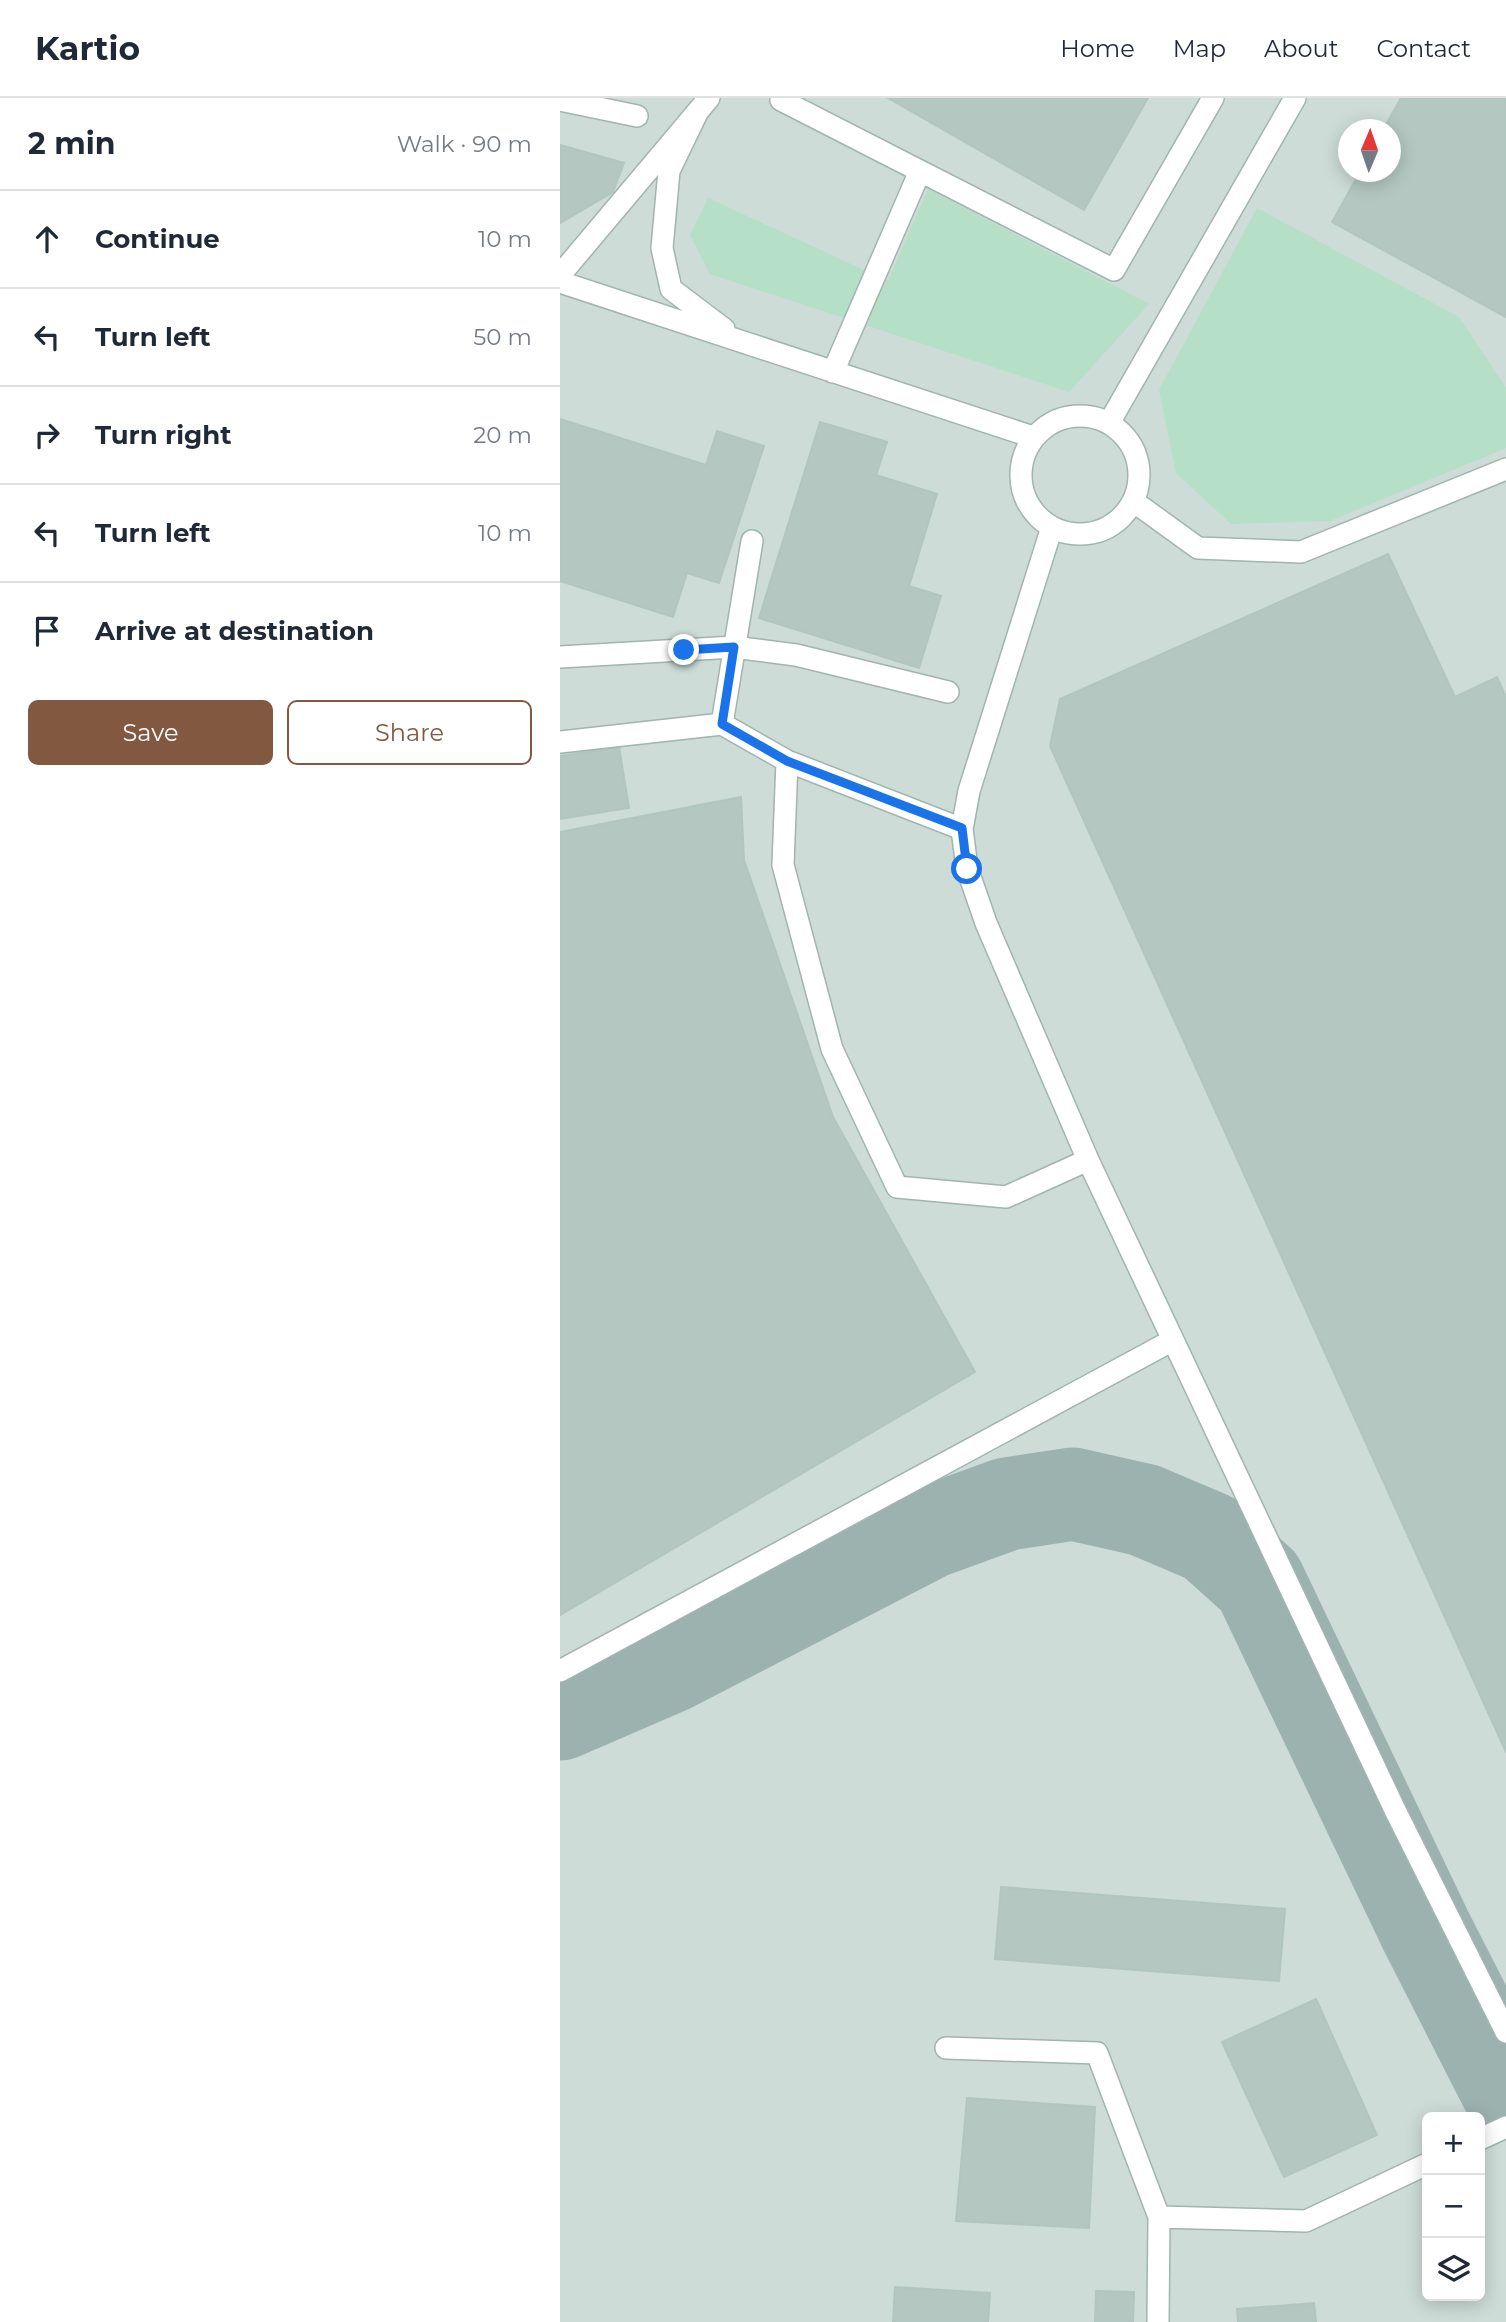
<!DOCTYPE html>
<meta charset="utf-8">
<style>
:root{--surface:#fff;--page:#f2f2f3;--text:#1f2937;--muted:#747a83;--line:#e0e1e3;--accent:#835840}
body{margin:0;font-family:Montserrat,sans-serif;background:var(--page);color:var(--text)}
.controls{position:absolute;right:21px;bottom:21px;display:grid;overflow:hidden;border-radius:10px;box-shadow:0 4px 18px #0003}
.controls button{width:63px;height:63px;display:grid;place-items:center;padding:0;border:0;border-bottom:2px solid var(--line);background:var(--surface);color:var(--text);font:35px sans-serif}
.compass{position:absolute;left:778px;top:21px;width:63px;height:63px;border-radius:50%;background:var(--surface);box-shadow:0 4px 18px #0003;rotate:2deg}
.stop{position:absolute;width:21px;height:21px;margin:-16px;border:5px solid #1a73e8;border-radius:50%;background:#fff}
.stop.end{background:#1a73e8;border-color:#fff;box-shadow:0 2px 7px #0008}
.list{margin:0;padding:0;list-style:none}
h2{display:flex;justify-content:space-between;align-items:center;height:91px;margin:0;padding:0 28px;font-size:30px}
h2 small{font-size:23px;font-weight:400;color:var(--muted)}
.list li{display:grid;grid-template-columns:46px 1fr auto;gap:21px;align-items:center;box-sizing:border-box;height:98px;padding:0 28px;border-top:2px solid var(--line)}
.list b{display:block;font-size:26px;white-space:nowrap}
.list em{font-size:23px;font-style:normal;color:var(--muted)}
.actions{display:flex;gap:14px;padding:21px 28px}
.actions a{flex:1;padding:16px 0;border:2px solid var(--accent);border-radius:10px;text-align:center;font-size:24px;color:var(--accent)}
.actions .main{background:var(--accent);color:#fff}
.icon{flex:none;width:38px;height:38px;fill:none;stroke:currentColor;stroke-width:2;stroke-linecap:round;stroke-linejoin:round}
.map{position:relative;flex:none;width:946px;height:2224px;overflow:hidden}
header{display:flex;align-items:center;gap:42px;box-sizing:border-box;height:98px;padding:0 35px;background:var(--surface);border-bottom:2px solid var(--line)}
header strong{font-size:33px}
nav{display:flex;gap:38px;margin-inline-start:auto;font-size:24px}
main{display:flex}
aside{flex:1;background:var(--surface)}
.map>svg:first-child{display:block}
.built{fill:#cddcd7;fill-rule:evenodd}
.green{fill:#b5dfc7}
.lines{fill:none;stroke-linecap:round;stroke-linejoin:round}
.taxiway{stroke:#9cb2ae;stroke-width:93}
.building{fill:#b4c7c1;stroke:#b1c6c0;stroke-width:2}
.minor-casing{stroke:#a1b4b0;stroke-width:24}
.minor{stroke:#fff;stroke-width:21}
.route{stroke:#1a73e8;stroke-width:9}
</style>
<header>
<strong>Kartio</strong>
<nav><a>Home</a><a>Map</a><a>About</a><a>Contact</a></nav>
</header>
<main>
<aside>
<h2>2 min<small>Walk · 90 m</small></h2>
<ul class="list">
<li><svg class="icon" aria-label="ahead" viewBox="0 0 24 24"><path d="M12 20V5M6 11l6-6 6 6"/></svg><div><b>Continue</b></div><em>10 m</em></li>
<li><svg class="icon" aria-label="left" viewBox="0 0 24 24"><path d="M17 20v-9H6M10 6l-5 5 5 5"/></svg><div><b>Turn left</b></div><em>50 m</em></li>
<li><svg class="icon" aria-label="right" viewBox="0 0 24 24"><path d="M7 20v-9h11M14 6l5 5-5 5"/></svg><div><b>Turn right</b></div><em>20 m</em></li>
<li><svg class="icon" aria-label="left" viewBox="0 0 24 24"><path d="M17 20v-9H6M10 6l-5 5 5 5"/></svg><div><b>Turn left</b></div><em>10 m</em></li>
<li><svg class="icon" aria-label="arrive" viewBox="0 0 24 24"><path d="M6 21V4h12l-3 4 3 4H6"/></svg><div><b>Arrive at destination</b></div></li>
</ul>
<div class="actions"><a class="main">Save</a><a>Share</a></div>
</aside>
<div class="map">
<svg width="946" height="2224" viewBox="0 0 946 2224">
<rect width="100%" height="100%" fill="#dfece8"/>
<path class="built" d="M 0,0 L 946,0 L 946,2224 L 0,2224 ZM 788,32 L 830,32 L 830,74 L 788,74 ZM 867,2019 L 920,2019 L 920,2198 L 867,2198 Z"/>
<path class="green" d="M 368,91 L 589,206 L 509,294 L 150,176 L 130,137 L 148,100 L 328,183 Z
M 697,110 L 899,219 L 946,290 L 946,350 L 770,423 L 671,426 L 616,375 L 599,292 Z"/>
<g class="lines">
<path class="taxiway" d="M 0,1616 L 111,1568 L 370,1434 L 447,1406 L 513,1396 L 584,1412 L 650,1440 L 699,1484 L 866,1833 L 946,1990"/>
</g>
<path class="building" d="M 328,0 L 588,0 L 524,112 Z
M 841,0 L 946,0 L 946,219 L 772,124 L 800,74 L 830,74 L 830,32 L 823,32 Z
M 0,47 L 64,65 L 53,94 L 0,125 Z
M 0,321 L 146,367 L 157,333 L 204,348 L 159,485 L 127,475 L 113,519 L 0,483 Z
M 260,324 L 327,344 L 316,377 L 377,396 L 349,488 L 381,498 L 359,570 L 199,520 Z
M 828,456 L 895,599 L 937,579 L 946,599 L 946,1654 L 490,648 L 500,601 Z
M 59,649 L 69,710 L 0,721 L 0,658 Z
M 181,699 L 184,762 L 273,1019 L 415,1274 L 0,1517 L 0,734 Z
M 441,1789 L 725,1811 L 719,1883 L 435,1861 Z
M 756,1901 L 817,2037 L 724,2079 L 662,1944 Z
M 407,2000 L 535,2009 L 529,2130 L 396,2123 Z
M 335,2189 L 430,2195 L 428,2224 L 333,2224 Z
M 536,2193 L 574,2194 L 573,2224 L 535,2224 Z
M 754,2205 L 756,2224 L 678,2224 L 677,2211 Z"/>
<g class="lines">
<g class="minor-casing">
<path id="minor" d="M 0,2 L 77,18
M 221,2 L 360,73 L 273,274
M 137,15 L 109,73 L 102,150 L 111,191 L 164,231
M 360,73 L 554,172 L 653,0
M 0,177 L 149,0
M 0,184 L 473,339
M461 377a59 59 0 1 1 118 0a59 59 0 1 1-118 0Z
M 549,325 L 735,0
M 573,403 L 638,450 L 741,454 L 946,371
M 492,429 L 409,693 L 402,731 L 407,770 L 426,825 L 528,1062 L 835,1712 L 946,1934
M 0,559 L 174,549 L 236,557 L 388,594
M 162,626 L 192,443
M 0,644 L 162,626 L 227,663 L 402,731
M 227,663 L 223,767 L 272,951 L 337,1089 L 446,1099 L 528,1062
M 0,1573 L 613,1242
M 386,1950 L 537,1955 L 599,2119 L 746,2123 L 867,2066
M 920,2041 L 946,2029
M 598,2224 L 599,2119"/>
</g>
<use href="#minor" class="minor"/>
</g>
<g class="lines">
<path class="route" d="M 124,552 L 174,549 L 162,626 L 227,663 L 402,730 L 407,771"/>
</g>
</svg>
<div class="controls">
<button>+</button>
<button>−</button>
<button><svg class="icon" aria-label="layers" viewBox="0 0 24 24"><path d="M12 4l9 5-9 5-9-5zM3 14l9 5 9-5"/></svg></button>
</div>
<svg class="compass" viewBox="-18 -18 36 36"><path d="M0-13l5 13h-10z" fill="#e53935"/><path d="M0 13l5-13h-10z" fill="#747a83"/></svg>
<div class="stop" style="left:407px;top:771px"></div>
<div class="stop end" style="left:124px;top:552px"></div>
</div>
</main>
